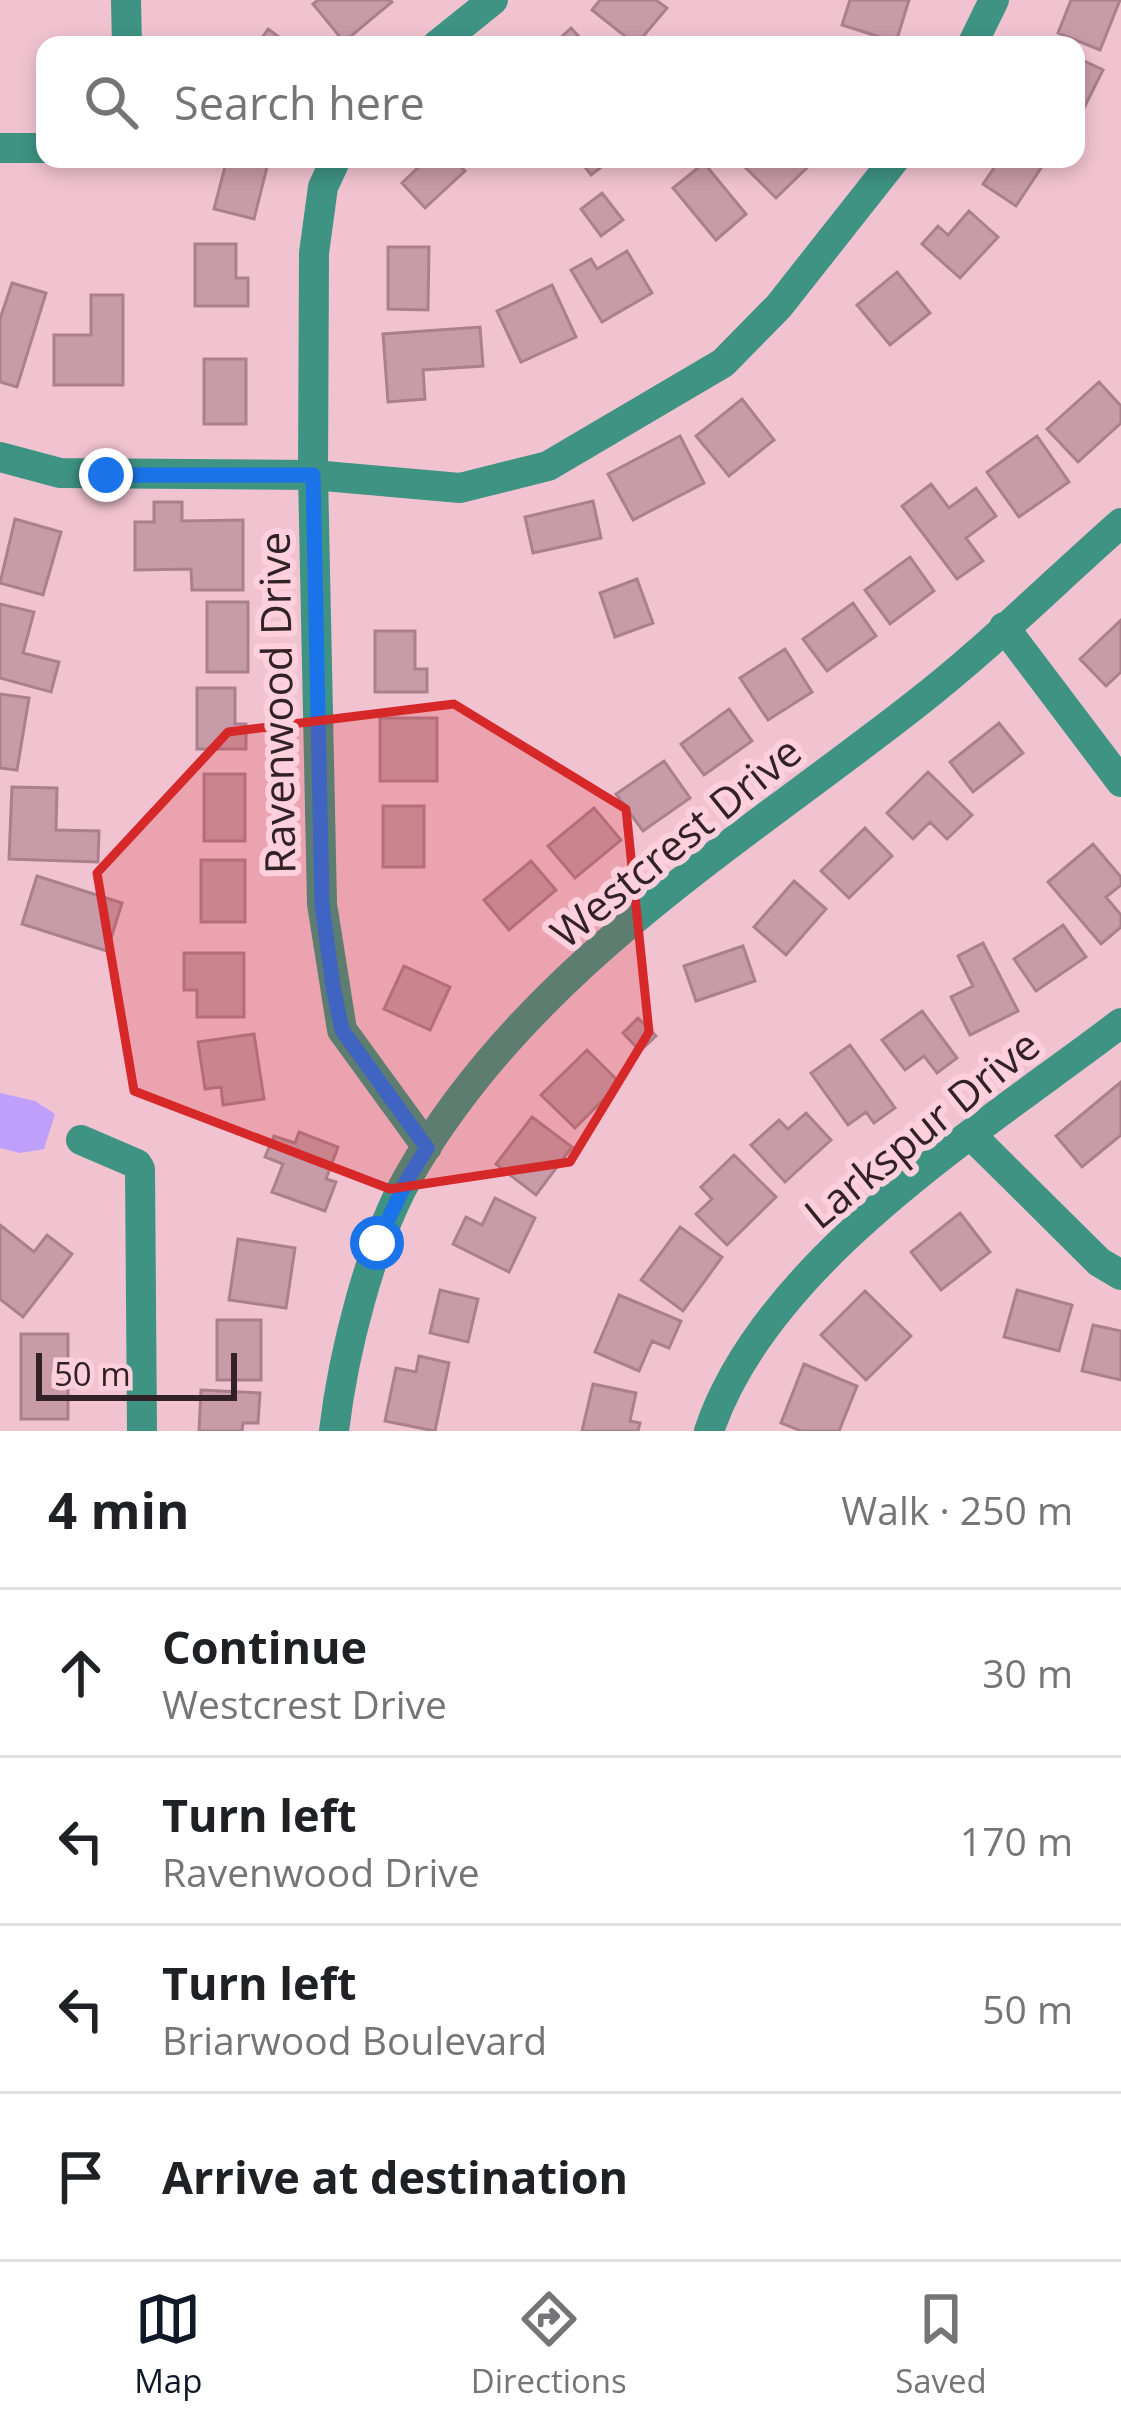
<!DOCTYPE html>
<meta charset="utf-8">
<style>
:root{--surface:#fff;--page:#f6f6f6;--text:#202124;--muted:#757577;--line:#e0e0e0;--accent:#111827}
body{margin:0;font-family:"Open Sans",sans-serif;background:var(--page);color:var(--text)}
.scale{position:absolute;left:36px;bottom:30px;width:201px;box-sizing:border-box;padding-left:12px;border:6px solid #322227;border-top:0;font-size:33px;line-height:42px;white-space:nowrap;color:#322227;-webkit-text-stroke:9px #fed0de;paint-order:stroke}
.stop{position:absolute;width:36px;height:36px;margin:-27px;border:9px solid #1a73e8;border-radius:50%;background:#fff}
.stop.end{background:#1a73e8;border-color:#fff;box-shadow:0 3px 12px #0008}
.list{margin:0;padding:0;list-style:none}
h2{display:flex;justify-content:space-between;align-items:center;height:156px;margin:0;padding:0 48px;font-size:51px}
h2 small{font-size:39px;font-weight:400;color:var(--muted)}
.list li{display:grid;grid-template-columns:78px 1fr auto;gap:36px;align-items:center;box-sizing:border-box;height:168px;padding:0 48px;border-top:3px solid var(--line)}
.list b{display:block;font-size:45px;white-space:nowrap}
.list p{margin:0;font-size:39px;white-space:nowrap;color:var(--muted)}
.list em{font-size:39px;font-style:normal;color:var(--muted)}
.icon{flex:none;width:66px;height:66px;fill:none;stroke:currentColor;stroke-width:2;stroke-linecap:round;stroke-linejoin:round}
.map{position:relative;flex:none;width:1121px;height:1431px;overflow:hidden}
.search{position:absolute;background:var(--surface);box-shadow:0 6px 18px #0003;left:36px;right:36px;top:36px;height:132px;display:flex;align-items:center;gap:30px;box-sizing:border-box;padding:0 42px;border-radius:24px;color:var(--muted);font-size:45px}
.sheet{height:828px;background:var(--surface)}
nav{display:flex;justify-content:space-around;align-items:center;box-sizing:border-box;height:168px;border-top:3px solid var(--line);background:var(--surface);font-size:33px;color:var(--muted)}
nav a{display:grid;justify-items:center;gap:6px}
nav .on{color:var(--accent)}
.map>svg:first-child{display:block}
.water{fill:#be9ffb}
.building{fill:#c79ca8;stroke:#aa808d;stroke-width:3}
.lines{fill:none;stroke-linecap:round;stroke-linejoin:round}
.minor{stroke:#3e9383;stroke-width:30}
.route{stroke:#1a73e8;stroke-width:15}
.marked{fill:#d62828;fill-opacity:0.2;stroke:#d62828;stroke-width:9;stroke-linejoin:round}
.labels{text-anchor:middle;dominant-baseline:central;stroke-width:12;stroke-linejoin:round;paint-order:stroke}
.street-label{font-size:42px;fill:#322227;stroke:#fed0de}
</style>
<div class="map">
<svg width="1121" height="1431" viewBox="0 0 1121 1431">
<rect width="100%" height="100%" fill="#f1c3d1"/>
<path class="water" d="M 0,1093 L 35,1101 L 55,1114 L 44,1149 L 20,1153 L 0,1148 Z"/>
<path class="building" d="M 318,0 L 390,0 L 392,2 L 344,42 L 313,4 Z
M 600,0 L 656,0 L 667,8 L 636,45 L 592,10 Z
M 850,0 L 909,0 L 896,42 L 842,25 Z
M 1071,0 L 1120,0 L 1100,50 L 1058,33 Z
M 571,28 L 587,45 L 553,45 Z
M 268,29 L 290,45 L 257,45 Z
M 1076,57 L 1103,70 L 1077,122 L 1076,122 Z
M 227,159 L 269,159 L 254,219 L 214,209 Z
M 427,159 L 453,159 L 465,171 L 425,208 L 402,183 Z
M 579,159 L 612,159 L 591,175 Z
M 744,159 L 816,159 L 776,198 L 741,163 Z
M 1000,159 L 1047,159 L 1016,206 L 983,184 Z
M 704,163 L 746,214 L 716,240 L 673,188 Z
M 602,193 L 623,220 L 601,236 L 581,209 Z
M 969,211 L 998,237 L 960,278 L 922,244 L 938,226 L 948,235 Z
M 195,244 L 236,244 L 236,278 L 248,278 L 248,306 L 195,306 Z
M 388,247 L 429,247 L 428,310 L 388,309 Z
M 627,251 L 652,293 L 602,322 L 571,270 L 591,259 L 597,269 Z
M 897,272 L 930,313 L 890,345 L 857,305 Z
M 12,283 L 46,293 L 17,387 L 0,382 L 0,319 Z
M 552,285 L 576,337 L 521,362 L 497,311 Z
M 91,295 L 123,295 L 123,385 L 54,385 L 54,335 L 91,335 Z
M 480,327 L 483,366 L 423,370 L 425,399 L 388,402 L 383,334 Z
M 204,359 L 246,359 L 246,424 L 204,424 Z
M 1099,382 L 1121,406 L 1121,423 L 1078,462 L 1047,429 Z
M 742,399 L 774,440 L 729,476 L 696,436 Z
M 680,436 L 704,483 L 633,520 L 608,474 Z
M 1037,436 L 1069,482 L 1019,517 L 987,472 Z
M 931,484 L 949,508 L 976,488 L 996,516 L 966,538 L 983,561 L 957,579 L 902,506 Z
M 593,501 L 601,538 L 533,553 L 525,517 Z
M 154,502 L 182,502 L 182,521 L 243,520 L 243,590 L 192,590 L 191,569 L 135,570 L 135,522 L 154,522 Z
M 15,519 L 61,532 L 43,595 L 0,583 Z
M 910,557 L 934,591 L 890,624 L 865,590 Z
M 637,579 L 653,623 L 615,637 L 600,593 Z
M 207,602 L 248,602 L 248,672 L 207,672 Z
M 853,603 L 876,636 L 827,671 L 803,639 Z
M 0,604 L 34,612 L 23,653 L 59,662 L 51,692 L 0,678 Z
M 1121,620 L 1121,672 L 1106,686 L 1080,659 Z
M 375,631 L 415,631 L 415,669 L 427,669 L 427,692 L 375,692 Z
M 785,649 L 812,692 L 768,720 L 740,678 Z
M 197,688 L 235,688 L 235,724 L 246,724 L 246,749 L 197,749 Z
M 0,694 L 29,698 L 17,770 L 0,768 Z
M 729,709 L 752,741 L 704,775 L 681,744 Z
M 380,718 L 437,718 L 437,781 L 380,781 Z
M 999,723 L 1023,753 L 973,792 L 950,762 Z
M 664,761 L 690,798 L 643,831 L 616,794 Z
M 928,772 L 972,815 L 947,839 L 930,822 L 913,839 L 887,813 Z
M 204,774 L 245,774 L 245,841 L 204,841 Z
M 12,787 L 57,788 L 56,830 L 99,831 L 98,862 L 9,859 Z
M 383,806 L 424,806 L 424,867 L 383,867 Z
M 594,808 L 621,840 L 575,878 L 548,846 Z
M 865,828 L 892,856 L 849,898 L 821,871 Z
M 1093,844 L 1121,877 L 1121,885 L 1106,897 L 1121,915 L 1121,927 L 1101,944 L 1048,882 Z
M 201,860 L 245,860 L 245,922 L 201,922 Z
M 531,861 L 556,890 L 509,930 L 484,900 Z
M 37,876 L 122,903 L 107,951 L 22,924 Z
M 794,881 L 826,909 L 786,955 L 754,927 Z
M 1063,925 L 1086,957 L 1036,991 L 1014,959 Z
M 983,943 L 1018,1011 L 970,1035 L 951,997 L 973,986 L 958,956 Z
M 743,946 L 755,981 L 696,1001 L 684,966 Z
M 184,953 L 244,953 L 244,1017 L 197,1017 L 197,990 L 184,990 Z
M 404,966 L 450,987 L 430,1030 L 384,1009 Z
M 922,1011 L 957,1058 L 937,1073 L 924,1056 L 905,1070 L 882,1040 Z
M 638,1018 L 656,1036 L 640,1051 L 623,1033 Z
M 254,1034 L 264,1099 L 223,1105 L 221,1087 L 205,1089 L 198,1042 Z
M 850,1045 L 895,1108 L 874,1123 L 866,1112 L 848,1125 L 811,1073 Z
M 587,1050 L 620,1083 L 575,1128 L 541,1095 Z
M 1121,1082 L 1121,1135 L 1082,1167 L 1056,1136 Z
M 806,1113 L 831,1140 L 785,1182 L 751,1145 L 779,1120 L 788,1129 Z
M 532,1117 L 572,1147 L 536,1195 L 496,1164 Z
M 299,1132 L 338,1147 L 326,1179 L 336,1182 L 325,1211 L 272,1192 L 283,1164 L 265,1157 L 274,1136 L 295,1143 Z
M 734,1155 L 776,1197 L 727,1245 L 696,1214 L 712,1199 L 701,1187 Z
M 495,1198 L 535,1218 L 509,1272 L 453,1244 L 466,1217 L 482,1225 Z
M 960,1213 L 990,1252 L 941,1290 L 911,1252 Z
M 0,1225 L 34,1252 L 47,1235 L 72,1254 L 23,1317 L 0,1299 Z
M 680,1227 L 722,1257 L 683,1311 L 641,1280 Z
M 238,1239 L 295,1248 L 286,1308 L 229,1300 Z
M 440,1290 L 478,1299 L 468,1342 L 430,1333 Z
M 1017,1290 L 1072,1305 L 1059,1351 L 1004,1337 Z
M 865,1291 L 911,1336 L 866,1380 L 821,1335 Z
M 619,1295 L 681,1321 L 669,1348 L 652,1341 L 639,1371 L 595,1352 Z
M 217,1320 L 261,1320 L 261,1380 L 217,1380 Z
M 1093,1325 L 1121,1331 L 1121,1380 L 1082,1371 Z
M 21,1334 L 68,1334 L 68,1419 L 21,1419 Z
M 419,1356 L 449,1363 L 435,1431 L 385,1421 L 396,1368 L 416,1372 Z
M 804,1364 L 857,1386 L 839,1431 L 801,1431 L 781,1423 Z
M 593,1384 L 636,1393 L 630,1421 L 640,1423 L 638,1431 L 582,1431 Z
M 201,1390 L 260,1393 L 258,1423 L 243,1423 L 242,1431 L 199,1431 Z"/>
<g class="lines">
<path class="minor" d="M 126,0 L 127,45
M 437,45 L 493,0
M 972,45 L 994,0
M 0,148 L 45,148
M 336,159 L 323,187 L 314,253 L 313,475 L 322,904 L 342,1030 L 427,1147
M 0,457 L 60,473 L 313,475 L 460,488 L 548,466 L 723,363 L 779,306 L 895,159
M 1004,627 L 1121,782
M 972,1136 L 1099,1262 L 1121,1275
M 81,1140 L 137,1164 L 140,1169 L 142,1431
M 334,1431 C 343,1354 370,1246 407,1179 C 523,972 735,846 916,704 C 988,648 1053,583 1121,523
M 709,1431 C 767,1260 982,1129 1121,1023"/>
</g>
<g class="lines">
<path class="route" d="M 106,475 L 313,475 L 322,904 L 333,987 L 342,1030 L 427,1148 L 407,1180 L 377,1243"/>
</g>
<path class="marked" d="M 454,704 L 626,809 L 649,1032 L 570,1162 L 390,1189 L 134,1091 L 97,873 L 228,732 Z"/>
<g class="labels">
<g class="street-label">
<text transform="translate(276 703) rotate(-91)">Ravenwood Drive</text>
<text transform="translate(675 841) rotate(-39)">Westcrest Drive</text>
<text transform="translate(921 1128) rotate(-39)">Larkspur Drive</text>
</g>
</g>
</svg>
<div class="scale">50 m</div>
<div class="stop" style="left:377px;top:1243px"></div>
<div class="stop end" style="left:106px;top:475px"></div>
<div class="search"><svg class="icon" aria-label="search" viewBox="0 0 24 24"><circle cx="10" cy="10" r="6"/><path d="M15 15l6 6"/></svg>Search here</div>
</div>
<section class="sheet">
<h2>4 min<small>Walk · 250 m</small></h2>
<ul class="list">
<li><svg class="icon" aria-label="ahead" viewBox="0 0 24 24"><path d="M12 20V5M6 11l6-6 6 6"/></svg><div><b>Continue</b><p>Westcrest Drive</p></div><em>30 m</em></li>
<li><svg class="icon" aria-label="left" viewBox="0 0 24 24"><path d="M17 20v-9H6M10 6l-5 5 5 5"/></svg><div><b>Turn left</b><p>Ravenwood Drive</p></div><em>170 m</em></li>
<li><svg class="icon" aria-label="left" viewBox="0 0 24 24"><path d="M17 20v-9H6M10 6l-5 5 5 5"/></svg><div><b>Turn left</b><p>Briarwood Boulevard</p></div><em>50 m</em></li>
<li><svg class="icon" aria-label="arrive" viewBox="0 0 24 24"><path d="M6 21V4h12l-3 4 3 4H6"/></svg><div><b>Arrive at destination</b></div></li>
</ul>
</section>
<nav>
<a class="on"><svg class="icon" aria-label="map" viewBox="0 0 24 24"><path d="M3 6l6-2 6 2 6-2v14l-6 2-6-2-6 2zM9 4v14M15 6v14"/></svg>Map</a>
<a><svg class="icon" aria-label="directions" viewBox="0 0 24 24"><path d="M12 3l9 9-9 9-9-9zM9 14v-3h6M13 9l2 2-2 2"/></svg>Directions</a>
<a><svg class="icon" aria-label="saved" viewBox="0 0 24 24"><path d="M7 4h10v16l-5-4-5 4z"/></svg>Saved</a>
</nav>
